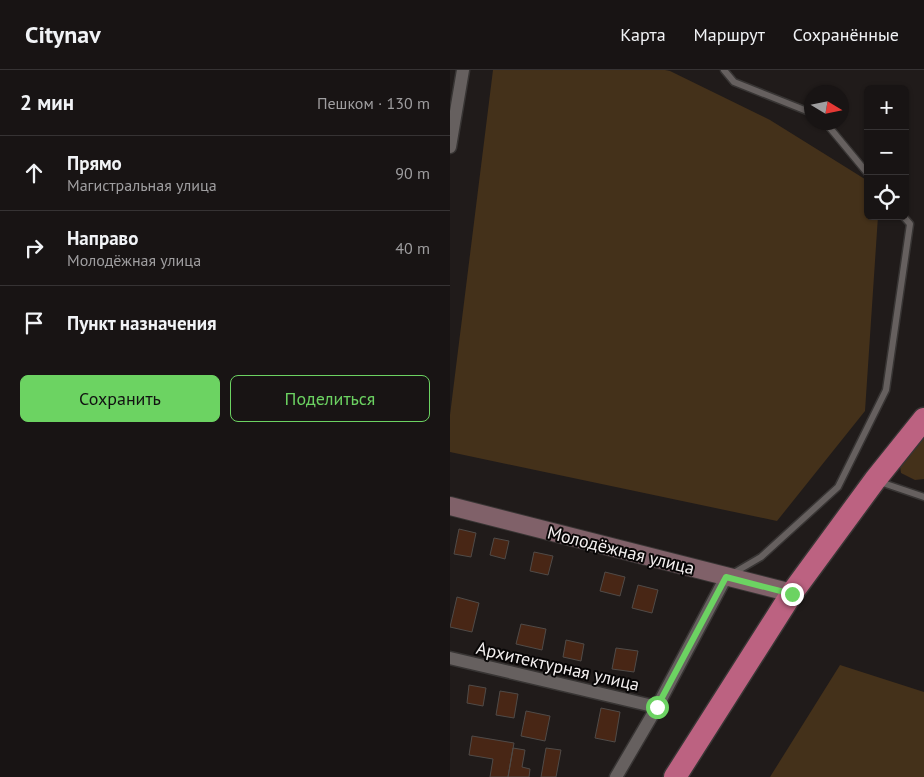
<!DOCTYPE html>
<html lang="ru">
<meta charset="utf-8">
<style>
:root{--surface:#181414;--page:#211d1d;--text:#f1f3f6;--muted:#9f9ea0;--line:#363334;--accent:#6cd362}
body{margin:0;font-family:"PT Sans",sans-serif;background:var(--page);color:var(--text)}
.controls{position:absolute;right:15px;top:15px;display:grid;overflow:hidden;border-radius:8px;box-shadow:0 1px 4px #0004}
.controls button{width:45px;height:45px;display:grid;place-items:center;padding:0;border:0;border-bottom:1px solid var(--line);background:var(--surface);color:var(--text);font:25px sans-serif}
.compass{position:absolute;left:354px;top:15px;width:45px;height:45px;border-radius:50%;background:var(--surface);box-shadow:0 1px 4px #0004;rotate:100deg}
.stop{position:absolute;width:15px;height:15px;margin:-11px;border:4px solid #6cd362;border-radius:50%;background:#fff}
.stop.end{background:#6cd362;border-color:#fff;box-shadow:0 1px 5px #0008}
.list{margin:0;padding:0;list-style:none}
h2{display:flex;justify-content:space-between;align-items:center;height:65px;margin:0;padding:0 20px;font-size:21px}
h2 small{font-size:16px;font-weight:400;color:var(--muted)}
.list li{display:grid;grid-template-columns:32px 1fr auto;gap:15px;align-items:center;box-sizing:border-box;height:75px;padding:0 20px;border-top:1px solid var(--line)}
.list b{display:block;font-size:19px;white-space:nowrap}
.list p{margin:0;font-size:16px;white-space:nowrap;color:var(--muted)}
.list em{font-size:16px;font-style:normal;color:var(--muted)}
.actions{display:flex;gap:10px;padding:15px 20px}
.actions a{flex:1;padding:11px 0;border:1px solid var(--accent);border-radius:8px;text-align:center;font-size:18px;color:var(--accent)}
.actions .main{background:var(--accent);color:#111}
.icon{flex:none;width:28px;height:28px;fill:none;stroke:currentColor;stroke-width:2;stroke-linecap:round;stroke-linejoin:round}
.map{position:relative;flex:none;width:474px;height:707px;overflow:hidden}
header{display:flex;align-items:center;gap:30px;box-sizing:border-box;height:70px;padding:0 25px;background:var(--surface);border-bottom:1px solid var(--line)}
header strong{font-size:24px}
nav{display:flex;gap:28px;margin-inline-start:auto;font-size:18px}
main{display:flex}
aside{flex:1;background:var(--surface)}
.map>svg:first-child{display:block}
.green{fill:#44311a}
.building{fill:#482615;stroke:#504b48}
.lines{fill:none;stroke-linecap:round;stroke-linejoin:round}
.lane-casing{stroke:#383534;stroke-width:9}
.street-casing{stroke:#383534;stroke-width:15}
.secondary-casing{stroke:#383534;stroke-width:20}
.highway-casing{stroke:#383534;stroke-width:25}
.lane{stroke:#66605f;stroke-width:6}
.street{stroke:#66605f;stroke-width:12}
.secondary{stroke:#806169;stroke-width:18}
.highway{stroke:#bc6281;stroke-width:22}
.route{stroke:#6cd362;stroke-width:6}
.labels{text-anchor:middle;dominant-baseline:central;stroke-width:4;stroke-linejoin:round;paint-order:stroke}
.street-label{font-size:18px;fill:#f3efef;stroke:#080606}
</style>
<header>
<strong>Citynav</strong>
<nav><a>Карта</a><a>Маршрут</a><a>Сохранённые</a></nav>
</header>
<main>
<aside>
<h2>2 мин<small>Пешком · 130 m</small></h2>
<ul class="list">
<li><svg class="icon" aria-label="ahead" viewBox="0 0 24 24"><path d="M12 20V5M6 11l6-6 6 6"/></svg><div><b>Прямо</b><p>Магистральная улица</p></div><em>90 m</em></li>
<li><svg class="icon" aria-label="right" viewBox="0 0 24 24"><path d="M7 20v-9h11M14 6l5 5-5 5"/></svg><div><b>Направо</b><p>Молодёжная улица</p></div><em>40 m</em></li>
<li><svg class="icon" aria-label="arrive" viewBox="0 0 24 24"><path d="M6 21V4h12l-3 4 3 4H6"/></svg><div><b>Пункт назначения</b></div></li>
</ul>
<div class="actions"><a class="main">Сохранить</a><a>Поделиться</a></div>
</aside>
<div class="map">
<svg width="474" height="707" viewBox="0 0 474 707">
<rect width="100%" height="100%" fill="#201b1a"/>
<path class="green" d="M 43,0 L 215,0 L 220,1 L 320,50 L 418,111 L 418,146 L 428,146 L 415,341 L 327,451 L 0,382 L 0,345 Z
M 474,367 L 474,409 L 465,410 L 451,403 L 450,396 Z
M 390,595 L 474,622 L 474,707 L 320,707 Z"/>
<path class="building" d="M 9,459 L 26,463 L 21,487 L 4,484 Z
M 44,468 L 59,471 L 55,489 L 40,485 Z
M 84,482 L 103,486 L 98,505 L 80,501 Z
M 155,502 L 175,507 L 170,526 L 150,521 Z
M 188,515 L 208,520 L 202,543 L 182,538 Z
M 7,527 L 29,533 L 22,562 L 0,557 Z
M 71,554 L 96,559 L 92,580 L 66,574 Z
M 116,570 L 134,574 L 131,591 L 113,587 Z
M 166,578 L 188,581 L 184,602 L 162,599 Z
M 19,615 L 36,618 L 33,636 L 17,633 Z
M 50,621 L 68,624 L 64,648 L 46,645 Z
M 151,638 L 170,642 L 165,672 L 145,668 Z
M 76,641 L 100,646 L 95,671 L 71,666 Z
M 22,666 L 64,673 L 58,707 L 40,707 L 43,689 L 19,685 Z
M 63,678 L 75,680 L 72,697 L 80,699 L 79,707 L 58,707 Z
M 96,678 L 111,680 L 106,707 L 91,707 Z"/>
<g class="lines">
<g class="lane-casing">
<path id="lane" d="M 274,0 L 284,12 L 362,43
M 375,52 L 418,104
M 430,412 L 474,427
M 282,504 L 311,487 L 388,417 L 436,320 L 460,154 L 453,146"/>
</g>
<g class="street-casing">
<path id="street" d="M 0,77 L 13,0
M 0,588 L 207,637
M 166,707 L 207,637 L 276,507"/>
</g>
<g class="secondary-casing">
<path id="secondary" d="M 0,436 L 342,523"/>
</g>
<g class="highway-casing">
<path id="highway" d="M 225,707 L 342,523 L 425,410 L 474,349"/>
</g>
<use href="#lane" class="lane"/>
<use href="#street" class="street"/>
<use href="#secondary" class="secondary"/>
<use href="#highway" class="highway"/>
</g>
<g class="lines">
<path class="route" d="M 207,637 L 276,507 L 342,524"/>
</g>
<g class="labels">
<g class="street-label">
<text transform="translate(171 480) rotate(14)">Молодёжная улица</text>
<text transform="translate(108 596) rotate(13)">Архитектурная улица</text>
</g>
</g>
</svg>
<div class="controls">
<button>+</button>
<button>−</button>
<button><svg class="icon" aria-label="locate" viewBox="0 0 24 24"><circle cx="12" cy="12" r="6"/><path d="M12 2v4M12 18v4M2 12h4M18 12h4"/></svg></button>
</div>
<svg class="compass" viewBox="-18 -18 36 36"><path d="M0-13l5 13h-10z" fill="#e53935"/><path d="M0 13l5-13h-10z" fill="#9f9ea0"/></svg>
<div class="stop" style="left:207px;top:637px"></div>
<div class="stop end" style="left:342px;top:524px"></div>
</div>
</main>
